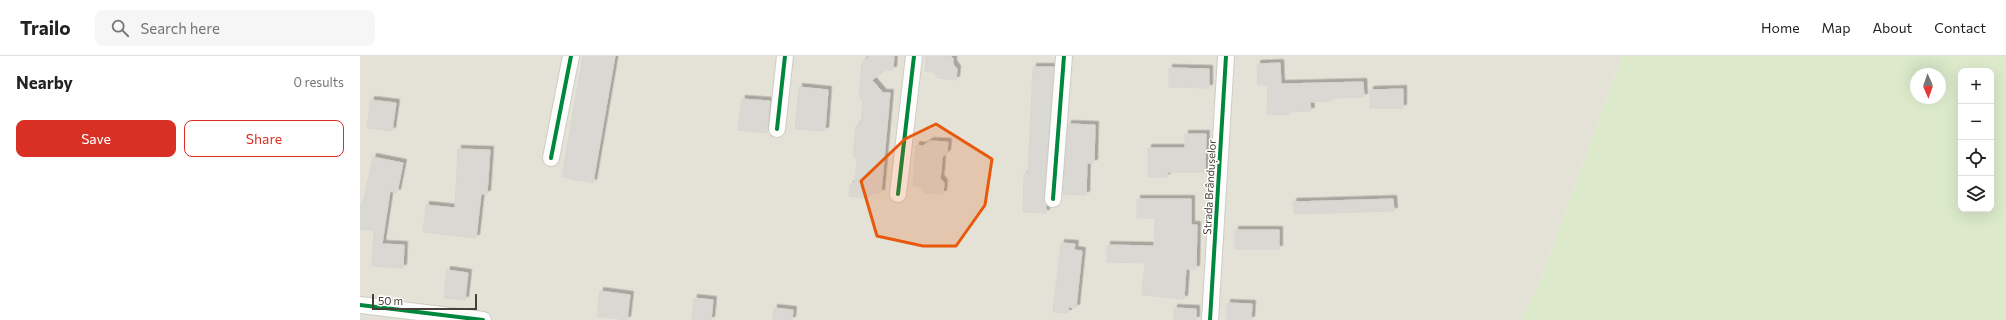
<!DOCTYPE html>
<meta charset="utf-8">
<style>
:root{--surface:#fff;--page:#f6f6f6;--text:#222;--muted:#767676;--line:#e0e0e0;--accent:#d93025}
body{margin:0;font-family:Commissioner,sans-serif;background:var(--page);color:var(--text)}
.controls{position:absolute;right:12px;top:12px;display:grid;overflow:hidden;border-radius:8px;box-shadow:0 4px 16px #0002}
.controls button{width:36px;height:36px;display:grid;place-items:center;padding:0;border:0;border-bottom:1px solid var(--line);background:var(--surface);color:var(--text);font:20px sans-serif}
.compass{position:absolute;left:1550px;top:12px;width:36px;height:36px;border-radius:50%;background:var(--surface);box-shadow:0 4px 16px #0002;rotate:178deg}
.scale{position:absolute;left:12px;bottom:10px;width:105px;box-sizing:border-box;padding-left:4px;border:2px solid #464036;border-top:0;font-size:11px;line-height:14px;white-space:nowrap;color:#464036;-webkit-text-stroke:3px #fff;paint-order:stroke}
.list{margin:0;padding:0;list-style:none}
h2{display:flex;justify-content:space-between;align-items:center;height:52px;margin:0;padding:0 16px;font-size:17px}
h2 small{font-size:13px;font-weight:400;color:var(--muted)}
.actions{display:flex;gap:8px;padding:12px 16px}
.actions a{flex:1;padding:9px 0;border:1px solid var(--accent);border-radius:8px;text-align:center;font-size:14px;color:var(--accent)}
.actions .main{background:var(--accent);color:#fff}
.icon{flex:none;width:22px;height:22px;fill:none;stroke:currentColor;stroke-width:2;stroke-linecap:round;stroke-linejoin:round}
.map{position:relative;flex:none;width:1646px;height:264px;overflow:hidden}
header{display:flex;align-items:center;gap:24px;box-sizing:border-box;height:56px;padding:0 20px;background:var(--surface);border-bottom:1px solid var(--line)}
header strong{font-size:19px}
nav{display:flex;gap:22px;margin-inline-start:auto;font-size:14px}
.search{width:280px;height:36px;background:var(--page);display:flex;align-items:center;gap:10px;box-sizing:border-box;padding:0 14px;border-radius:8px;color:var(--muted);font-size:15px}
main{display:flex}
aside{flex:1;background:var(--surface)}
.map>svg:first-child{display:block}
.residential{fill:#e4e1d7}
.green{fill:#dceacb;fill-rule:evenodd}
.building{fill:#dad8d2;stroke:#d8d6d0;filter:url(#shadow)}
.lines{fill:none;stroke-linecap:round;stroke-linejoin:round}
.street-casing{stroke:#ceccc7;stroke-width:18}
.street{stroke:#fdfdfc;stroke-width:16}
.cycleway-casing{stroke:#fff;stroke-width:6}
.cycleway{stroke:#00873e;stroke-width:4}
.marked{fill:#e8590c;fill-opacity:0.2;stroke:#e8590c;stroke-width:3;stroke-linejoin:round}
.labels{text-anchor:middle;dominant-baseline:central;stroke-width:3;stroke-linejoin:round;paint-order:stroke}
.street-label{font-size:11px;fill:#464036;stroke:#fff}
</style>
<header>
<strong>Trailo</strong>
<div class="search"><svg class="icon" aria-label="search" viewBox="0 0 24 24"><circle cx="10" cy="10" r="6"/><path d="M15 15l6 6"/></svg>Search here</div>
<nav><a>Home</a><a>Map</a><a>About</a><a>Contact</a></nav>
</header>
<main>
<aside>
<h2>Nearby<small>0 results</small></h2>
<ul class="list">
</ul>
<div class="actions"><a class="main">Save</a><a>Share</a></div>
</aside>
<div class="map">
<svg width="1646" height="264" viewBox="0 0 1646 264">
<defs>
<filter id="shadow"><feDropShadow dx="3.5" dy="-3.5" stdDeviation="0" flood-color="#0004"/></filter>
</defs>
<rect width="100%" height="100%" fill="#f0efea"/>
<path class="residential" d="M 0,0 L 1262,0 L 1180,226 L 1160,264 L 0,264 Z"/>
<path class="green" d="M 1262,0 L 1646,0 L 1646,264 L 1160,264 L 1180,226 ZM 1601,15 L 1631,15 L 1631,153 L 1601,153 ZM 1556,18 L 1580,18 L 1580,42 L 1556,42 Z"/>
<path class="building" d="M 223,0 L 255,0 L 233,127 L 202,121 Z
M 510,0 L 534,0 L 533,14 L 526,14 L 512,24 L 523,37 L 530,37 L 521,137 L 513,137 L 507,142 L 489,140 L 490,129 L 495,126 L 497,104 L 493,99 L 496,70 L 501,66 L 503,45 L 499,40 L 502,6 Z
M 566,0 L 591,0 L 591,2 L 593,2 L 593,8 L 597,13 L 596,24 L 578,22 L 573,16 L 565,15 Z
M 920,7 L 921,28 L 1003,26 L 1004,41 L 972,42 L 972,45 L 950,46 L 951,55 L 929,56 L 929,59 L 907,58 L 908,29 L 898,29 L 897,8 Z
M 673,11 L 694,11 L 684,142 L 686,149 L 686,157 L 663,156 L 664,118 L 668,118 Z
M 809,12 L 849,13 L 849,32 L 809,31 Z
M 439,31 L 468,34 L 465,75 L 435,73 Z
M 1043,33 L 1043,52 L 1010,52 L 1010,34 Z
M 382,43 L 410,45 L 407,77 L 378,74 Z
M 11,44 L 36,47 L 32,75 L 7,72 Z
M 708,68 L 735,69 L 734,107 L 727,107 L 726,139 L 703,138 Z
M 825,78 L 846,78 L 845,116 L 807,116 L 807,121 L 788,121 L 788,92 L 825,92 Z
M 570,85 L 588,86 L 587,97 L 582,101 L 581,117 L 580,122 L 584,127 L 583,138 L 565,137 L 560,131 L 553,130 L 556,89 L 563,90 Z
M 98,93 L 130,94 L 127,138 L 121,138 L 116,182 L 63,176 L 66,149 L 95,152 Z
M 13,101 L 43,107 L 37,137 L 30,135 L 22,188 L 44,189 L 43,212 L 12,210 L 14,175 L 0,173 L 0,147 L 3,147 Z
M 777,143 L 831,143 L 831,169 L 837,169 L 836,213 L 826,213 L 824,243 L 782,239 L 785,207 L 747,206 L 747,189 L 794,190 L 795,162 L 777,162 Z
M 1033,143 L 1034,155 L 934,158 L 933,146 Z
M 875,174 L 919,174 L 919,193 L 875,193 Z
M 701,187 L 715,188 L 714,194 L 722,195 L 716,252 L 708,251 L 708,257 L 693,256 Z
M 87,214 L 108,217 L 105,244 L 84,242 Z
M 240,235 L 270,239 L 267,264 L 237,260 Z
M 334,242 L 353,244 L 351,264 L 332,264 Z
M 867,247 L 892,248 L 891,264 L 867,264 Z
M 414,252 L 433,254 L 432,264 L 413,264 Z
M 814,252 L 836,253 L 836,264 L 814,264 Z"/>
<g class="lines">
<g class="street-casing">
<path id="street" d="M 417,73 L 425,0
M 191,102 L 211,0
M 538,138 L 554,0
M 693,143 L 704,0
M 0,249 L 123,264
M 850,264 L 866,0"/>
</g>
<use href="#street" class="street"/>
<g class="cycleway-casing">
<path id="cycleway" d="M 417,73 L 425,0
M 191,102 L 211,0
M 538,138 L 554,0
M 693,143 L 704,0
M 0,249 L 123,264
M 850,264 L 866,0"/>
</g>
<use href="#cycleway" class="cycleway"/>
</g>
<path class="marked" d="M 576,68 L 632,103 L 625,149 L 596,190 L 563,190 L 517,180 L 501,125 L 545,83 Z"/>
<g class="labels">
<g class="street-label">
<text transform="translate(849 131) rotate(-87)">Strada Brândușelor</text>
</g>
</g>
</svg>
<div class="controls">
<button>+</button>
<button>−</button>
<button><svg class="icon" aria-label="locate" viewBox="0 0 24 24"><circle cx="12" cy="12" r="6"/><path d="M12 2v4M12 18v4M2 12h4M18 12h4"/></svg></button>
<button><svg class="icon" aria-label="layers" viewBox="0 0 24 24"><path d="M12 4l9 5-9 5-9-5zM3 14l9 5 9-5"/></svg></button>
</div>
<svg class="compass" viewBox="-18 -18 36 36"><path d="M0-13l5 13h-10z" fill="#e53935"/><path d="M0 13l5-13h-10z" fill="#767676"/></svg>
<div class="scale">50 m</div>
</div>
</main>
